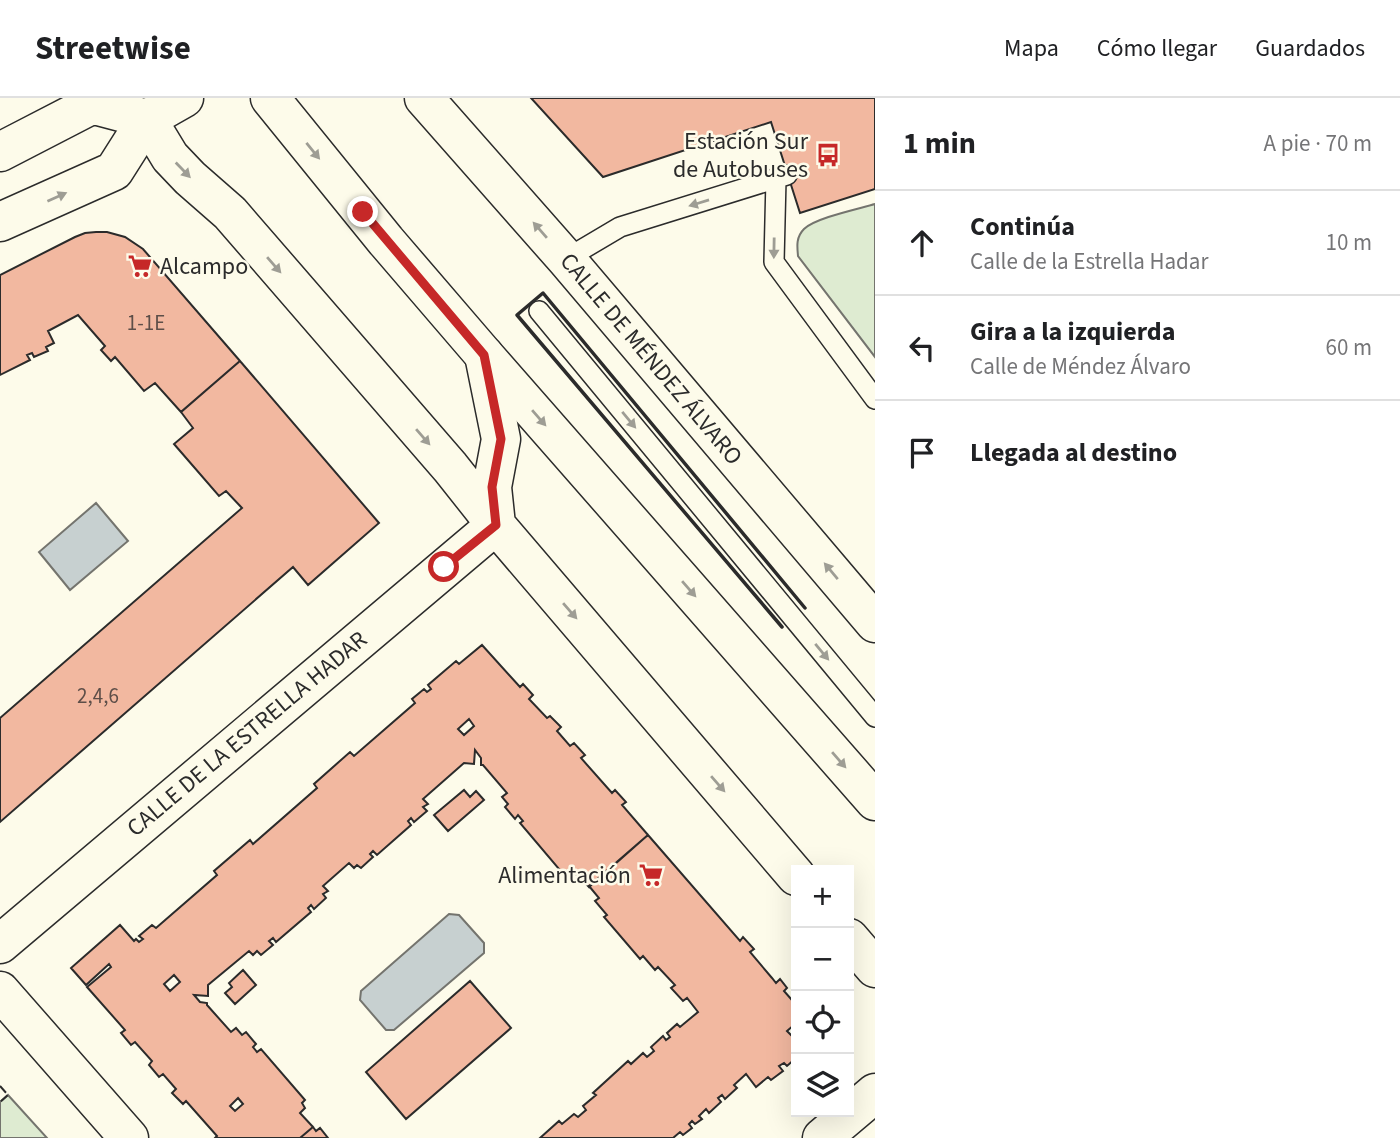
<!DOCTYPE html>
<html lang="es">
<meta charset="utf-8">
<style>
:root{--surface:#fff;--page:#f2f2f2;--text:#202124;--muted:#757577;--line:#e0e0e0}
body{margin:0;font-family:"Source Sans 3",sans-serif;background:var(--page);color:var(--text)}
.controls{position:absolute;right:21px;bottom:21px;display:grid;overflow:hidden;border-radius:0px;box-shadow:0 7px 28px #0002}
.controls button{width:63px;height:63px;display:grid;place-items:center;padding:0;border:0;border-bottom:2px solid var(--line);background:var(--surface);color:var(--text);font:35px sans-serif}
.stop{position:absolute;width:21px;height:21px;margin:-16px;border:5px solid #c62828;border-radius:50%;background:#fff}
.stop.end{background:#c62828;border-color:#fff;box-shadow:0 2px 7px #0008}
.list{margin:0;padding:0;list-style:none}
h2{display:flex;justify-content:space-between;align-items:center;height:91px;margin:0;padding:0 28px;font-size:30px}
h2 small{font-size:23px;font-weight:400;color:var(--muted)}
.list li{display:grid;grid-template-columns:46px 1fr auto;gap:21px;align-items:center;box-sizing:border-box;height:105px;padding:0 28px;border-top:2px solid var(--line)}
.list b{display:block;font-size:26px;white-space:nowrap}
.list p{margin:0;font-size:23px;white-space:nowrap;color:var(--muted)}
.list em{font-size:23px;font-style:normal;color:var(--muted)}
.icon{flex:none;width:38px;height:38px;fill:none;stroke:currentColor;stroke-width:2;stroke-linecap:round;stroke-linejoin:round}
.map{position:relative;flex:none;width:875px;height:1040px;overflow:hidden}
header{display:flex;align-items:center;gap:42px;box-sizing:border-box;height:98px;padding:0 35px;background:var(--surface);border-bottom:2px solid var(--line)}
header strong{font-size:33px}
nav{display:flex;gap:38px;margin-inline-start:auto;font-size:24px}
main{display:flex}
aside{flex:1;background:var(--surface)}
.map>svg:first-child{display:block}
.green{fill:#deebd1;stroke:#74746e;stroke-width:2}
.water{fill:#c7d0d0;stroke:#74746e;stroke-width:2}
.building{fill:#f2b8a0;stroke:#2b2b2b;stroke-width:2;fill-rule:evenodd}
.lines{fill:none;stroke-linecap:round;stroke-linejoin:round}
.lane-casing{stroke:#2b2b2b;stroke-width:22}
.street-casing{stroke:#2b2b2b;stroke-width:41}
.primary-casing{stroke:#2b2b2b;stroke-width:41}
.lane{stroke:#fdfbea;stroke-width:19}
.street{stroke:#fdfbea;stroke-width:38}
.primary{stroke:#fdfbea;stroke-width:38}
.fence{stroke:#2b2b2b;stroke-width:2;stroke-dasharray:9 3.5;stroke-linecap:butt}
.wall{stroke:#2b2b2b;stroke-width:3.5}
.oneway{fill:#9e9d94}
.route{stroke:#c62828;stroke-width:9}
.labels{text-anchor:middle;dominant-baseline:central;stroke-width:5;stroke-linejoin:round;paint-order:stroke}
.number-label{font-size:21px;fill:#5d4e48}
.poi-label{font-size:24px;fill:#2b2b2b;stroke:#fdfbea;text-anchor:end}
.street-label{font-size:24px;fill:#2b2b2b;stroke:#fdfbea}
</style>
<header>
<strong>Streetwise</strong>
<nav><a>Mapa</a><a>Cómo llegar</a><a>Guardados</a></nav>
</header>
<main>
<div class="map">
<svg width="875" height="1040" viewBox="0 0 875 1040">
<rect width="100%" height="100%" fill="#fdfbea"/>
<path class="green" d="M 875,106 L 875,259 L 798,158 C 797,148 796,139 804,131 C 815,120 858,111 875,106 Z
M 8,997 L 47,1040 L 0,1040 L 0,1004 Z"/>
<path class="water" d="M 96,405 L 128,443 L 70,492 L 39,454 Z
M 449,816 L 459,817 L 484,845 L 484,855 L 394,932 L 386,932 L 360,902 L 361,893 Z"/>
<path class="building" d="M 531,0 L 875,0 L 875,91 L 800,115 L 771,24 L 603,79 Z
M 96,134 L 107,134 L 125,139 L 143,151 L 240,263 L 181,314 L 155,285 L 144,293 L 115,259 L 111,263 L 101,252 L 105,248 L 78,217 L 48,233 L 54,245 L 46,249 L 48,253 L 34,259 L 32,255 L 27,257 L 30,262 L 0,277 L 0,177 L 75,139 L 85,135 Z
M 240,263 L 379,425 L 308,487 L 293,469 L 0,724 L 0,620 L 242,410 L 226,393 L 219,398 L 174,346 L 193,330 L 181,314 Z
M 482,547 L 520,589 L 523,586 L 533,597 L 529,601 L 547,620 L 550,618 L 561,629 L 557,633 L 570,648 L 574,645 L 585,657 L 581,660 L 612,695 L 615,692 L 626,704 L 622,707 L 648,737 L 589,789 L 576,775 L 572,779 L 568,774 L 564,777 L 520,725 L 523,723 L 518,717 L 515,721 L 505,709 L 508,706 L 502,699 L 507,695 L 483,667 L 481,667 L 481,660 L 475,652 L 474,666 L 464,665 L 423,701 L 428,706 L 423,709 L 427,713 L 414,724 L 411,720 L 408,723 L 411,727 L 377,757 L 373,753 L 370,756 L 373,759 L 361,770 L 357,767 L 354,770 L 349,765 L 323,788 L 328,793 L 323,796 L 326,800 L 314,811 L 311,807 L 308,810 L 311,814 L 276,844 L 273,840 L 269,843 L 273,847 L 261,857 L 257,853 L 253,857 L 249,853 L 208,887 L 208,898 L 194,897 L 200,904 L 207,905 L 207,907 L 231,934 L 236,930 L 242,937 L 246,934 L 256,946 L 253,949 L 257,954 L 261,951 L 305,1002 L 302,1005 L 305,1010 L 300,1015 L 313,1029 L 300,1040 L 215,1040 L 217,1038 L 186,1003 L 183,1006 L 172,995 L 176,991 L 163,976 L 159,979 L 149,967 L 152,963 L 135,944 L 131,947 L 121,935 L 125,932 L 87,889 L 111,869 L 109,866 L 86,887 L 71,870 L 120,827 L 134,843 L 136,841 L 139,844 L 143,841 L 139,838 L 152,827 L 156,830 L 217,777 L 214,773 L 250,742 L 253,746 L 317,690 L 314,686 L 350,654 L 354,658 L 415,605 L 412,601 L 424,591 L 427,594 L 431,591 L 428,587 L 456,563 L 459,566 ZM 469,621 L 474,628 L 464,637 L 458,631 ZM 174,877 L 180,884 L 170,893 L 164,886 ZM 238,1000 L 243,1006 L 235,1013 L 230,1008 Z
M 464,692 L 470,699 L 476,693 L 484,702 L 448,733 L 434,717 Z
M 648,737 L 740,843 L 743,839 L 754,851 L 750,854 L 772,880 L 776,885 L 780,881 L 787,890 L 784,893 L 791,901 L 794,898 L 796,900 L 796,930 L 794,927 L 787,933 L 796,942 L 796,960 L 787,968 L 784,965 L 779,968 L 783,973 L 771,982 L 768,979 L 756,989 L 746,976 L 734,987 L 737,990 L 725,1001 L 722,997 L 718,1000 L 721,1004 L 709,1015 L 706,1011 L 699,1018 L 702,1021 L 695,1026 L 692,1023 L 689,1026 L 692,1030 L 683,1037 L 680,1034 L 673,1040 L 540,1040 L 559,1023 L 562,1026 L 574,1016 L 578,1019 L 586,1012 L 583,1008 L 596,997 L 593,995 L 628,963 L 631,966 L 643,955 L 647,959 L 654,953 L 651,949 L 663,938 L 666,942 L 670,939 L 667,935 L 677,926 L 680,929 L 698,914 L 687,900 L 683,903 L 671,890 L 675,887 L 658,869 L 655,872 L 643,858 L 640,861 L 604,819 L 607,817 L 595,803 L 599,800 L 589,788 Z
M 243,872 L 256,887 L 235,906 L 225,895 L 232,889 L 229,885 Z
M 470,883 L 511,930 L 406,1021 L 366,974 Z
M 313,1029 L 316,1033 L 320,1030 L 328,1040 L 300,1040 Z"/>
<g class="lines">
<g class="lane-casing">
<path id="lane" d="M 776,81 L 774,164 L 875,301
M 566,161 L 620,129 L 787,77
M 539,213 L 875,619"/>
</g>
<g class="street-casing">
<path id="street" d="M 147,21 L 170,59 L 190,80 L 230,115 L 450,369 L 496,427 L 796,778
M 849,840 L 875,870
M 0,846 L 496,427 L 492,389 L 501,341 L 484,257
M 0,893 L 129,1040
M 822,1040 L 875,995"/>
</g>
<g class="primary-casing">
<path id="primary" d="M 270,0 L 386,143 L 484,257 L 875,703
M 424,0 L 566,161 L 875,525
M 0,54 L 89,8 L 98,8 L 147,21
M 0,124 L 114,73 L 147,21 L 184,0"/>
</g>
<use href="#lane" class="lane"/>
<use href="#street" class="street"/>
<use href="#primary" class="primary"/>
<path class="fence" d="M 0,988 L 8,997 L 0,1004"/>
<path class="wall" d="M 782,529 L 517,217 L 543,195 L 805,510"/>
</g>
<defs><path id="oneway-solid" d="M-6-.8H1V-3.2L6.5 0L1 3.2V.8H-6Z" transform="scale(1.75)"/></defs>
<g class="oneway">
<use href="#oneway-solid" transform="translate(313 53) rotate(51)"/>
<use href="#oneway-solid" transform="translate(183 72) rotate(46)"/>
<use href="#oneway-solid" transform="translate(57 99) rotate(-24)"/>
<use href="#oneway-solid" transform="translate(699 105) rotate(163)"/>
<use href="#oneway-solid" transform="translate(540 132) rotate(-131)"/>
<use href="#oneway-solid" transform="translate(774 150) rotate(91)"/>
<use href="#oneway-solid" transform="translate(274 167) rotate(49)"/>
<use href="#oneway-solid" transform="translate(539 320) rotate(49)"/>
<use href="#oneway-solid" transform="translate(629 322) rotate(50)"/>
<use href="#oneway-solid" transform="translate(423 339) rotate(49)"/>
<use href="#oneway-solid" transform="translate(831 473) rotate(-130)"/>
<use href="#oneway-solid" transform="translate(689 491) rotate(49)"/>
<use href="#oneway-solid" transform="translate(570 513) rotate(49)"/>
<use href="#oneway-solid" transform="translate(822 554) rotate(50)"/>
<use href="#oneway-solid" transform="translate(839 662) rotate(49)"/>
<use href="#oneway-solid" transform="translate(718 686) rotate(49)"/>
</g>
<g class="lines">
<path class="route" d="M 363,114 L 484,257 L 501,341 L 492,389 L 496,427 L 444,469"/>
</g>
<defs>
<g id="bus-bare" transform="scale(1.89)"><path d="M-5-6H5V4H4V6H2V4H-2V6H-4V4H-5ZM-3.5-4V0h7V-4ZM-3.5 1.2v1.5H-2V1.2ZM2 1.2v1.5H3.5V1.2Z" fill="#c62828" stroke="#fdfbea" stroke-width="2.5" paint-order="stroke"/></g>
<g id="supermarket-bare" transform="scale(1.89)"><path d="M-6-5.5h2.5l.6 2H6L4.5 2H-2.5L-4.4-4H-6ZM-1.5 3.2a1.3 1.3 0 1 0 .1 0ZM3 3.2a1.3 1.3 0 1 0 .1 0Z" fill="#c62828" stroke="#fdfbea" stroke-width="2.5" paint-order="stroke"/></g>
</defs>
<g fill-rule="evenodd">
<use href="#bus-bare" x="828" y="57"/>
<use href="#supermarket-bare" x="140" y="168"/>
<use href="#supermarket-bare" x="651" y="777"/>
</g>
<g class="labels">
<g class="number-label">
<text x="146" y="225">1-1E</text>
<text x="98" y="598">2,4,6</text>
</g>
<g class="poi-label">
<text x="808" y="43">Estación Sur<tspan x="808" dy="28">de Autobuses</tspan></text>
<text x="160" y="168" text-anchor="start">Alcampo</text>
<text x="631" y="777">Alimentación</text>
</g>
<g class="street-label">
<text transform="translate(651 261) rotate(50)">CALLE DE MÉNDEZ ÁLVARO</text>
<text transform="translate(247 636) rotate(-40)">CALLE DE LA ESTRELLA HADAR</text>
</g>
</g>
</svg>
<div class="controls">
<button>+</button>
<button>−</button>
<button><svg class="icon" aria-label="locate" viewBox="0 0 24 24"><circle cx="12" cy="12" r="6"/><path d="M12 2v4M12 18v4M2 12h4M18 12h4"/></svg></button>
<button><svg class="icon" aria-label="layers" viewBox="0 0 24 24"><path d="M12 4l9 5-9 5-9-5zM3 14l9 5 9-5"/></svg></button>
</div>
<div class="stop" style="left:444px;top:469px"></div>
<div class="stop end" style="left:363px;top:114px"></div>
</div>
<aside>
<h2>1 min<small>A pie · 70 m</small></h2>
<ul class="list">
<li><svg class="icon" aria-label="ahead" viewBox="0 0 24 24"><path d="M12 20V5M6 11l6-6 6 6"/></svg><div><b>Continúa</b><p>Calle de la Estrella Hadar</p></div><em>10 m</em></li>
<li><svg class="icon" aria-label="left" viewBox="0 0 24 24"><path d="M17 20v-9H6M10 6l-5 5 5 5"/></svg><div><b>Gira a la izquierda</b><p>Calle de Méndez Álvaro</p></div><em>60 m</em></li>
<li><svg class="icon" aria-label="arrive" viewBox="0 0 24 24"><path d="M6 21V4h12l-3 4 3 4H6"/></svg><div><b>Llegada al destino</b></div></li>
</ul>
</aside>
</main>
